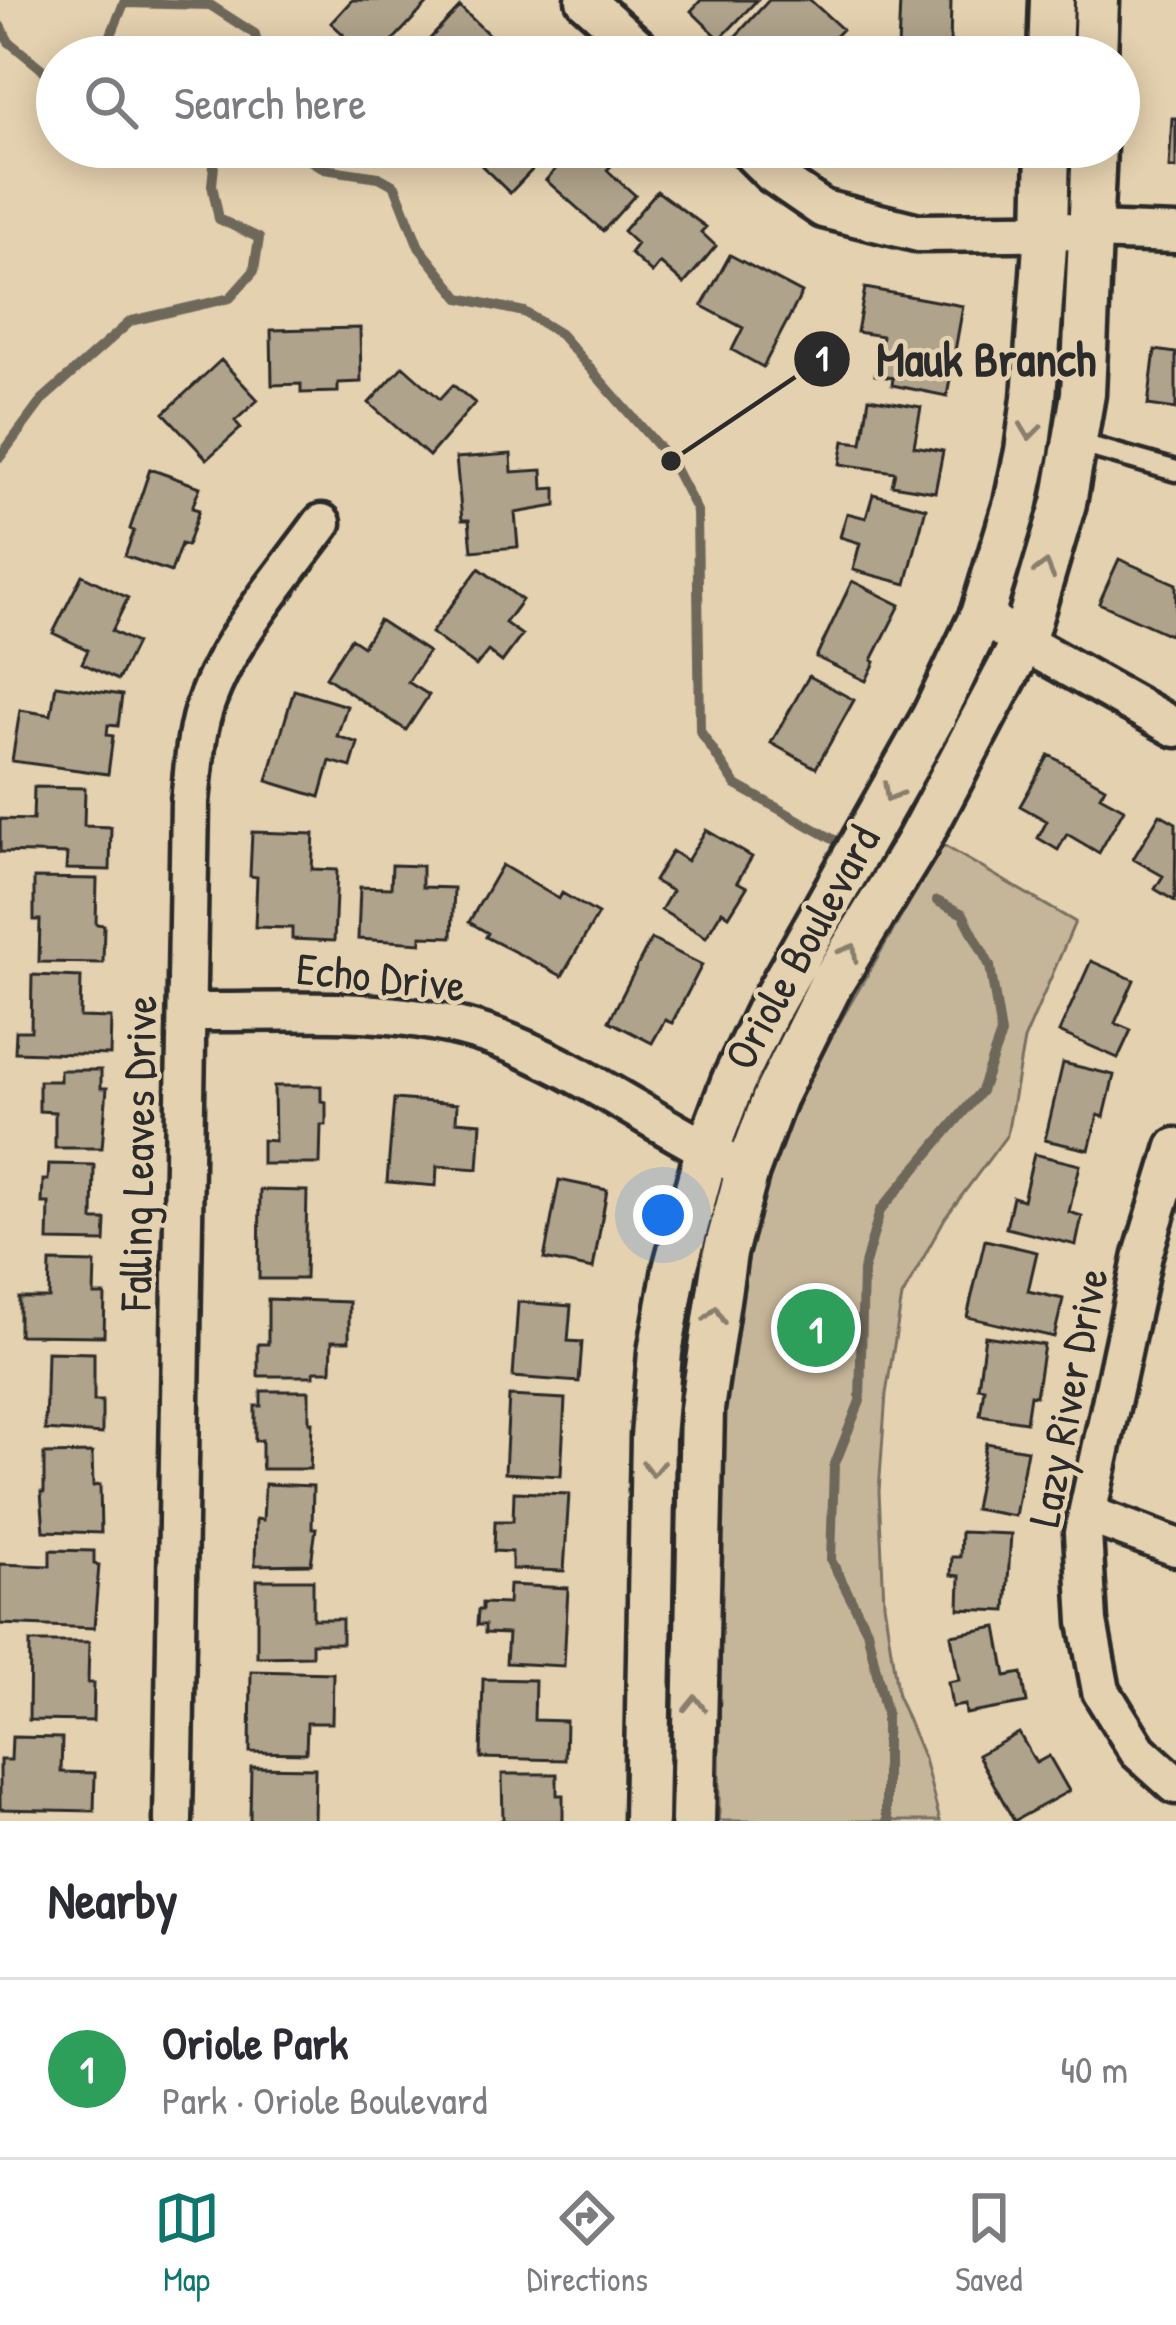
<!DOCTYPE html>
<meta charset="utf-8">
<style>
:root{--surface:#fff;--page:#f2f2f3;--text:#2b2b33;--muted:#7c7c81;--line:#e1e1e2;--accent:#0f766e}
body{margin:0;font-family:"Patrick Hand",sans-serif;background:var(--page);color:var(--text)}
.you{position:absolute;left:663px;top:1215px;width:42px;height:42px;margin:-30px;border:9px solid #fff;border-radius:50%;background:#1a73e8;box-shadow:0 0 0 18px #1a73e833}
.badge{display:grid;place-items:center;width:78px;height:78px;border-radius:50%;background:var(--accent);color:#fff;font-size:39px;font-weight:700}
.pin{position:absolute;translate:-50% -50%;border:6px solid #fff;box-shadow:0 3px 12px #0006}
.list{margin:0;padding:0;list-style:none}
h2{display:flex;justify-content:space-between;align-items:center;height:156px;margin:0;padding:0 48px;font-size:51px}
h2 small{font-size:39px;font-weight:400;color:var(--muted)}
.list li{display:grid;grid-template-columns:78px 1fr auto;gap:36px;align-items:center;box-sizing:border-box;height:180px;padding:0 48px;border-top:3px solid var(--line)}
.list b{display:block;font-size:45px;white-space:nowrap}
.list p{margin:0;font-size:39px;white-space:nowrap;color:var(--muted)}
.list em{font-size:39px;font-style:normal;color:var(--muted)}
.icon{flex:none;width:66px;height:66px;fill:none;stroke:currentColor;stroke-width:2;stroke-linecap:round;stroke-linejoin:round}
.map{position:relative;flex:none;width:1176px;height:1821px;overflow:hidden}
.search{position:absolute;background:var(--surface);box-shadow:0 6px 30px #0003;left:36px;right:36px;top:36px;height:132px;display:flex;align-items:center;gap:30px;box-sizing:border-box;padding:0 42px;border-radius:66px;color:var(--muted);font-size:45px}
.sheet{height:336px;background:var(--surface)}
nav{display:flex;justify-content:space-around;align-items:center;box-sizing:border-box;height:168px;border-top:3px solid var(--line);background:var(--surface);font-size:33px;color:var(--muted)}
nav a{display:grid;justify-items:center;gap:6px}
nav .on{color:var(--accent)}
.map>svg:first-child{display:block}
.green{fill:#c6b699;stroke:#787062;stroke-width:3}
.lines{fill:none;stroke-linecap:round;stroke-linejoin:round}
.stream{stroke:#6e675a;stroke-width:10}
.building{fill:#b0a38b;stroke:#2b2b2b;stroke-width:3}
.service-casing{stroke:#2b2b2b;stroke-width:27}
.minor-casing{stroke:#2b2b2b;stroke-width:45}
.tertiary-casing{stroke:#2b2b2b;stroke-width:51}
.service{stroke:#e4d1af;stroke-width:18}
.minor{stroke:#e4d1af;stroke-width:36}
.tertiary{stroke:#e4d1af;stroke-width:42}
.oneway{stroke:#887e6d}
.labels{text-anchor:middle;dominant-baseline:central;stroke-width:9;stroke-linejoin:round;paint-order:stroke}
.street-label{font-size:45px;fill:#2b2b2b;stroke:#e4d1af}
.leader{fill:none;stroke:#2b2b2b;stroke-width:4.5}
.callout-dot{fill:#2b2b2b;stroke:#e4d1af;stroke-width:4.5}
.mark-label{font-size:36px;text-anchor:middle;font-weight:bold;fill:#fff}
.callout-label{font-size:48px;text-anchor:middle;font-weight:bold;fill:#2b2b2b;stroke:#e4d1af;stroke-width:9;stroke-linejoin:round;paint-order:stroke}
</style>
<div class="map">
<svg width="1176" height="1821" viewBox="0 0 1176 1821">
<rect width="100%" height="100%" fill="#e4d1af"/>
<filter id="ink" filterUnits="userSpaceOnUse"><feTurbulence type="fractalNoise" baseFrequency=".00833" numOctaves="2"/><feDisplacementMap in="SourceGraphic" scale="24" xChannelSelector="R" yChannelSelector="G"/><feConvolveMatrix kernelMatrix="1 2 1 2 8 2 1 2 1" color-interpolation-filters="sRGB"/></filter>
<g filter="url(#ink)">
<path class="green" d="M 943,845 L 1075,922 L 1024,1040 L 1007,1135 L 945,1218 L 902,1297 L 886,1394 L 879,1491 L 884,1603 L 898,1697 L 924,1759 L 940,1821 L 719,1821 L 721,1457 L 730,1360 L 746,1257 L 772,1163 L 814,1066 Z"/>
<g class="lines">
<path class="stream" d="M 0,26 L 9,42 L 53,78 L 57,77
M 102,57 L 124,3 L 210,5 L 255,34 L 260,57
M 289,147 L 324,169 L 379,177 L 395,186 L 419,247 L 460,298 L 524,312 L 560,334 L 671,461 L 697,511 L 700,731 L 736,785 L 840,843
M 0,457 L 43,399 L 131,321 L 230,298 L 254,271 L 259,238 L 219,219 L 212,185 L 216,147
M 889,1821 L 886,1812 L 886,1713 L 867,1630 L 831,1560 L 834,1466 L 860,1401 L 863,1271 L 880,1211 L 981,1091 L 1001,1034 L 990,966 L 963,914 L 937,901"/>
</g>
<path class="building" d="M 352,0 L 428,0 L 429,2 L 377,57 L 359,57 L 339,38 L 343,34 L 331,23 Z
M 701,0 L 757,0 L 720,39 L 691,11 Z
M 769,0 L 810,0 L 842,29 L 825,47 L 835,57 L 755,57 L 734,38 Z
M 900,0 L 951,0 L 950,51 L 898,50 Z
M 460,7 L 512,57 L 435,57 L 438,54 L 426,43 Z
M 1172,118 L 1176,118 L 1176,168 L 1169,168 Z
M 500,147 L 554,147 L 510,193 L 482,166 Z
M 575,147 L 600,147 L 616,161 L 607,170 L 635,195 L 603,231 L 546,180 Z
M 863,147 L 953,147 L 953,164 L 882,162 Z
M 657,191 L 706,227 L 701,232 L 716,246 L 684,284 L 660,263 L 652,273 L 630,253 L 637,244 L 623,231 Z
M 730,255 L 802,293 L 763,367 L 732,350 L 743,328 L 702,306 Z
M 865,288 L 963,306 L 947,396 L 892,385 L 893,378 L 875,375 L 882,336 L 857,332 Z
M 360,328 L 361,382 L 338,383 L 338,392 L 301,393 L 301,384 L 272,385 L 271,330 Z
M 1155,350 L 1176,353 L 1176,409 L 1148,405 Z
M 221,360 L 258,400 L 235,421 L 241,428 L 207,459 L 164,413 Z
M 403,366 L 440,399 L 453,385 L 475,403 L 429,456 L 369,403 Z
M 869,398 L 921,407 L 914,446 L 943,451 L 935,492 L 892,485 L 895,472 L 840,464 L 844,441 L 862,443 Z
M 511,454 L 512,472 L 542,470 L 543,489 L 556,488 L 556,506 L 515,513 L 518,547 L 472,551 L 469,520 L 462,520 L 456,458 Z
M 150,469 L 200,487 L 192,508 L 199,510 L 187,546 L 181,544 L 171,572 L 125,556 L 134,531 L 130,529 Z
M 873,494 L 926,508 L 906,584 L 853,570 L 860,543 L 840,537 L 847,513 L 866,518 Z
M 1119,559 L 1176,584 L 1176,621 L 1170,635 L 1099,603 Z
M 479,568 L 522,600 L 505,623 L 522,635 L 502,662 L 488,651 L 476,666 L 431,633 Z
M 82,575 L 128,598 L 112,631 L 136,643 L 118,680 L 82,663 L 88,650 L 53,633 Z
M 852,581 L 900,605 L 872,660 L 875,662 L 866,681 L 816,657 Z
M 379,620 L 428,652 L 408,682 L 429,695 L 406,730 L 326,677 L 351,638 L 363,646 Z
M 809,676 L 854,700 L 816,768 L 771,743 Z
M 56,685 L 122,695 L 118,726 L 108,725 L 107,735 L 113,736 L 108,774 L 12,761 L 20,710 L 51,715 Z
M 294,690 L 347,706 L 337,736 L 358,743 L 351,767 L 330,761 L 320,797 L 267,781 Z
M 1049,755 L 1105,787 L 1100,796 L 1124,809 L 1099,853 L 1067,834 L 1058,850 L 1038,838 L 1047,821 L 1020,806 Z
M 34,787 L 85,788 L 84,826 L 111,827 L 110,870 L 66,869 L 67,854 L 0,852 L 0,819 L 33,820 Z
M 1160,814 L 1176,823 L 1175,901 L 1155,889 L 1163,876 L 1133,859 Z
M 706,830 L 752,857 L 737,882 L 747,887 L 729,916 L 722,911 L 706,937 L 661,910 L 672,891 L 654,881 L 672,851 L 687,861 Z
M 252,832 L 314,834 L 312,869 L 337,870 L 334,941 L 292,939 L 292,928 L 255,927 L 257,877 L 250,876 Z
M 392,865 L 422,866 L 422,887 L 454,888 L 452,937 L 421,936 L 421,943 L 358,939 L 360,887 L 391,888 Z
M 502,865 L 559,899 L 562,893 L 598,914 L 562,976 L 486,937 L 488,933 L 469,922 Z
M 34,878 L 97,879 L 96,924 L 104,925 L 103,963 L 39,962 L 40,920 L 34,920 Z
M 651,939 L 702,965 L 672,1023 L 665,1020 L 652,1043 L 609,1021 Z
M 1091,961 L 1134,980 L 1115,1023 L 1131,1030 L 1118,1058 L 1059,1032 Z
M 32,975 L 81,977 L 80,1017 L 111,1018 L 110,1055 L 15,1052 L 16,1031 L 31,1031 Z
M 1063,1063 L 1114,1075 L 1104,1117 L 1098,1115 L 1089,1150 L 1045,1140 Z
M 60,1070 L 101,1070 L 101,1088 L 107,1088 L 102,1148 L 55,1148 L 55,1112 L 39,1111 L 39,1081 L 60,1081 Z
M 274,1086 L 321,1086 L 321,1101 L 326,1102 L 326,1125 L 321,1125 L 320,1164 L 262,1164 L 262,1140 L 275,1141 Z
M 394,1099 L 457,1104 L 456,1121 L 481,1123 L 478,1169 L 437,1166 L 436,1186 L 387,1182 Z
M 1034,1154 L 1080,1165 L 1069,1212 L 1082,1216 L 1076,1245 L 1006,1228 L 1013,1197 L 1023,1200 Z
M 49,1164 L 94,1165 L 93,1220 L 106,1220 L 105,1242 L 48,1241 L 49,1203 L 42,1203 L 43,1180 L 48,1180 Z
M 559,1180 L 607,1190 L 593,1269 L 544,1259 Z
M 260,1190 L 307,1191 L 305,1279 L 259,1279 Z
M 985,1240 L 1037,1252 L 1028,1291 L 1063,1299 L 1054,1337 L 967,1317 Z
M 50,1262 L 95,1263 L 94,1295 L 105,1295 L 104,1336 L 19,1335 L 19,1298 L 49,1298 Z
M 268,1299 L 349,1302 L 349,1341 L 332,1341 L 331,1371 L 314,1371 L 314,1376 L 258,1376 L 258,1344 L 268,1344 Z
M 518,1302 L 571,1306 L 568,1341 L 582,1342 L 579,1382 L 513,1377 Z
M 985,1336 L 1044,1345 L 1036,1396 L 1030,1395 L 1026,1422 L 980,1415 L 984,1388 L 978,1387 Z
M 47,1352 L 94,1353 L 94,1401 L 102,1401 L 102,1434 L 45,1430 Z
M 261,1391 L 309,1391 L 309,1422 L 312,1422 L 310,1469 L 262,1469 L 262,1440 L 255,1441 L 255,1406 L 261,1406 Z
M 509,1396 L 565,1399 L 561,1476 L 505,1473 Z
M 986,1443 L 1027,1450 L 1015,1516 L 974,1509 Z
M 92,1453 L 93,1486 L 100,1485 L 101,1533 L 44,1531 L 41,1492 L 44,1492 L 44,1454 Z
M 265,1484 L 313,1486 L 312,1528 L 316,1528 L 311,1564 L 255,1565 L 256,1519 L 263,1520 Z
M 514,1492 L 569,1494 L 564,1571 L 512,1569 L 512,1552 L 494,1551 L 495,1521 L 513,1521 Z
M 961,1532 L 1011,1534 L 1006,1611 L 959,1609 L 960,1576 L 951,1575 L 952,1557 L 960,1557 Z
M 50,1550 L 94,1551 L 94,1564 L 99,1565 L 94,1628 L 0,1624 L 0,1564 L 50,1566 Z
M 257,1580 L 313,1580 L 313,1619 L 342,1619 L 342,1643 L 312,1643 L 312,1656 L 257,1657 Z
M 509,1585 L 568,1588 L 564,1666 L 506,1663 L 508,1634 L 485,1633 L 485,1625 L 477,1625 L 478,1610 L 482,1610 L 482,1603 L 508,1604 Z
M 997,1627 L 1006,1676 L 1022,1673 L 1027,1703 L 966,1714 L 965,1705 L 952,1707 L 948,1682 L 959,1680 L 951,1635 Z
M 30,1642 L 89,1642 L 88,1683 L 94,1683 L 93,1721 L 29,1720 Z
M 251,1671 L 333,1673 L 332,1723 L 307,1723 L 306,1753 L 250,1752 Z
M 483,1679 L 535,1680 L 534,1720 L 566,1721 L 565,1760 L 481,1758 Z
M 1019,1733 L 1036,1763 L 1049,1756 L 1069,1791 L 1014,1821 L 978,1755 Z
M 12,1737 L 62,1738 L 61,1772 L 95,1773 L 94,1811 L 0,1809 L 0,1760 L 11,1760 Z
M 251,1767 L 315,1768 L 314,1821 L 250,1821 Z
M 502,1774 L 557,1774 L 557,1795 L 563,1795 L 563,1821 L 499,1821 L 503,1820 Z"/>
<g class="lines">
<g class="service-casing">
<path id="service" d="M 1074,442 L 1176,471"/>
</g>
<g class="minor-casing">
<path id="minor" d="M 585,0 L 649,57
M 745,147 L 772,174 L 823,209 L 919,233 L 1092,231 L 1176,234
M 982,615 L 1023,642 L 1176,728
M 187,1012 C 287,1013 395,1003 491,1036 C 576,1066 648,1121 728,1161
M 1176,1147 L 1143,1255 L 1083,1533 L 1088,1622 L 1101,1691 L 1138,1751 L 1176,1785
M 1087,1514 L 1176,1547
M 173,1821 L 190,801 C 193,777 194,752 199,728 C 213,656 280,581 322,523"/>
</g>
<g class="tertiary-casing">
<path id="tertiary" d="M 1050,57 L 1052,0
M 1095,57 L 1097,0
M 646,1821 L 653,1437 L 660,1352 L 675,1269 L 707,1151 L 733,1082 L 767,1012 L 934,716 L 982,615 L 1016,503 L 1027,451 L 1034,398 L 1046,232 L 1048,147
M 693,1821 L 702,1409 L 725,1253 L 747,1171 L 775,1096 L 832,982 L 916,845 L 1023,642 L 1064,503 L 1083,394 L 1094,147"/>
</g>
<use href="#service" class="service"/>
<use href="#minor" class="minor"/>
<use href="#tertiary" class="tertiary"/>
</g>
<defs><path id="oneway-chevron" d="M-2-3.5L2.5 0L-2 3.5" fill="none" stroke-width="1.6" stroke-linecap="round" stroke-linejoin="round" transform="scale(3)"/></defs>
<g class="oneway">
<use href="#oneway-chevron" transform="translate(1030 431) rotate(97)"/>
<use href="#oneway-chevron" transform="translate(1045 569) rotate(-74)"/>
<use href="#oneway-chevron" transform="translate(891 793) rotate(119)"/>
<use href="#oneway-chevron" transform="translate(850 952) rotate(-59)"/>
<use href="#oneway-chevron" transform="translate(715 1315) rotate(-81)"/>
<use href="#oneway-chevron" transform="translate(653 1468) rotate(91)"/>
<use href="#oneway-chevron" transform="translate(695 1704) rotate(-89)"/>
</g>
</g>
<g class="labels">
<g class="street-label">
<text transform="translate(801 947) rotate(-61)">Oriole Boulevard</text>
<text transform="translate(381 976) rotate(6)">Echo Drive</text>
<text transform="translate(137 1153) rotate(-89)">Falling Leaves Drive</text>
<text transform="translate(1067 1397) rotate(-79)">Lazy River Drive</text>
</g>
</g>
<path class="leader" d="M671 461L822 359"/>
<g class="callout-dot">
<circle cx="671" cy="461" r="12"/>
<circle cx="822" cy="359" r="30"/>
</g>
<g class="mark-label">
<text x="822" y="371">1</text>
</g>
<g class="callout-label">
<text x="986" y="376">Mauk Branch</text>
</g>
</svg>
<div class="you"></div>
<div class="pin badge" style="left:816px;top:1328px;background:#2e9e5b">1</div>
<div class="search"><svg class="icon" aria-label="search" viewBox="0 0 24 24"><circle cx="10" cy="10" r="6"/><path d="M15 15l6 6"/></svg>Search here</div>
</div>
<section class="sheet">
<h2>Nearby<small></small></h2>
<ul class="list">
<li><span class="badge" style="background:#2e9e5b">1</span><div><b>Oriole Park</b><p>Park · Oriole Boulevard</p></div><em>40 m</em></li>
</ul>
</section>
<nav>
<a class="on"><svg class="icon" aria-label="map" viewBox="0 0 24 24"><path d="M3 6l6-2 6 2 6-2v14l-6 2-6-2-6 2zM9 4v14M15 6v14"/></svg>Map</a>
<a><svg class="icon" aria-label="directions" viewBox="0 0 24 24"><path d="M12 3l9 9-9 9-9-9zM9 14v-3h6M13 9l2 2-2 2"/></svg>Directions</a>
<a><svg class="icon" aria-label="saved" viewBox="0 0 24 24"><path d="M7 4h10v16l-5-4-5 4z"/></svg>Saved</a>
</nav>
